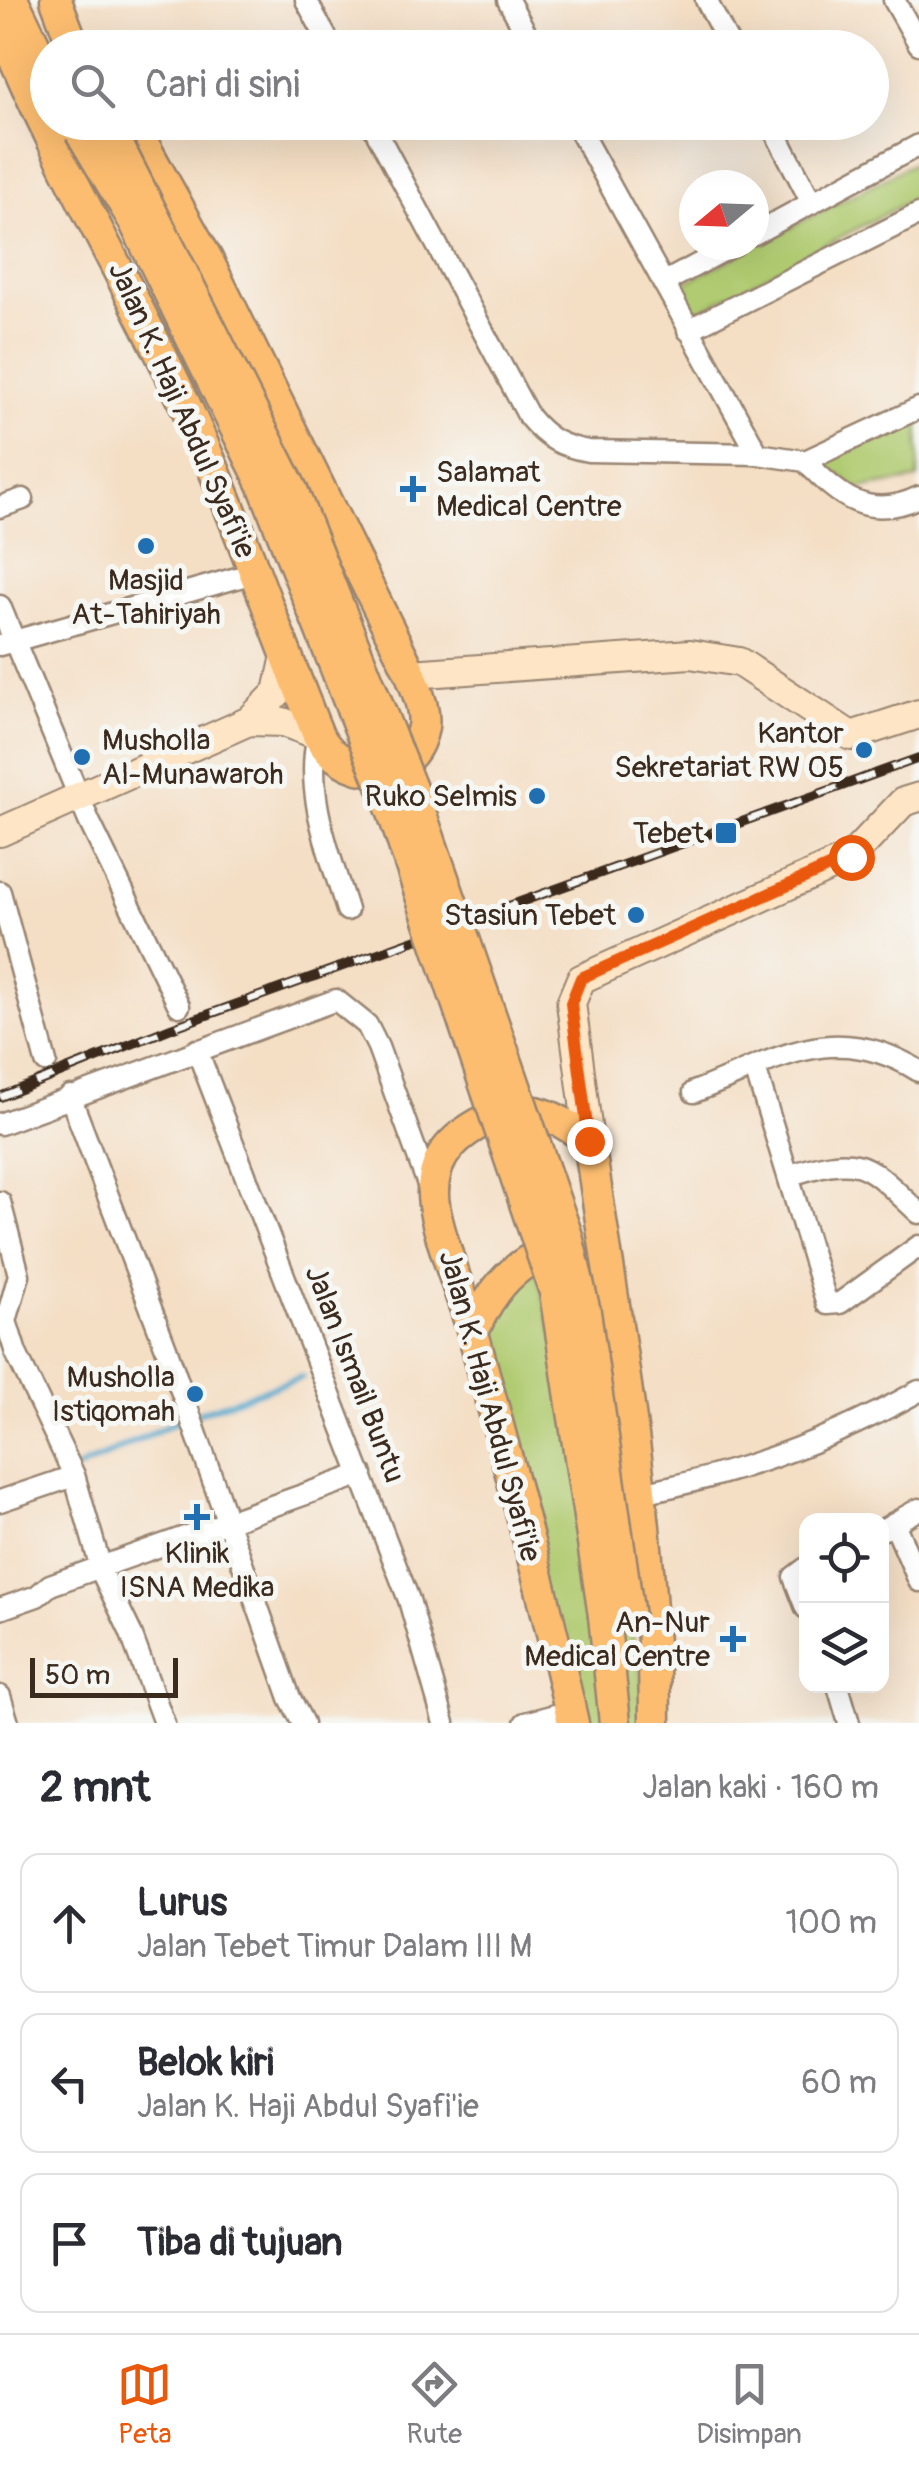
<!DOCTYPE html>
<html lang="id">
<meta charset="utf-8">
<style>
:root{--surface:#fff;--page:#f7f7f7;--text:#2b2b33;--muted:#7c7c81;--line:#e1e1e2;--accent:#ea580c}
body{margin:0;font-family:Pangolin,sans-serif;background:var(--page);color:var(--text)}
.controls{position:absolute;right:30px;bottom:30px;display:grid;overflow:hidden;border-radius:20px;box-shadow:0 10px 40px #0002}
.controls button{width:90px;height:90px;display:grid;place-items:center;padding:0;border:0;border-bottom:2px solid var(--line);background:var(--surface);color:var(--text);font:50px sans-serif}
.compass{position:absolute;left:679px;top:170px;width:90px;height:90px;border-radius:50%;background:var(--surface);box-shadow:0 10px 40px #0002;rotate:251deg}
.scale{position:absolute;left:30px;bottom:25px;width:148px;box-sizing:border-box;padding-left:10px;border:5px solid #3b2a1e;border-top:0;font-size:28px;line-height:35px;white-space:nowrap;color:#3b2a1e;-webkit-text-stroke:8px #f6f6f2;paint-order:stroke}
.stop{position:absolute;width:30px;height:30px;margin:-22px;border:8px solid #ea580c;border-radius:50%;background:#fff}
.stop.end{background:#ea580c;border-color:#fff;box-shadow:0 2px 10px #0008}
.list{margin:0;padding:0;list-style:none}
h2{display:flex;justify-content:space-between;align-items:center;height:130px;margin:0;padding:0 40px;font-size:42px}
h2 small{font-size:32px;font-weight:400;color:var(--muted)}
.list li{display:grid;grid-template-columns:65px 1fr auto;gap:30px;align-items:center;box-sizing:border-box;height:140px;margin:0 20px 20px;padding:0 20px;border:2px solid var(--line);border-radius:20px}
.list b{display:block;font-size:38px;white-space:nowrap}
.list p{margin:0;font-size:32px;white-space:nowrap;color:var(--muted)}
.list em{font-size:32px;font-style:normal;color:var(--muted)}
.icon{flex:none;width:55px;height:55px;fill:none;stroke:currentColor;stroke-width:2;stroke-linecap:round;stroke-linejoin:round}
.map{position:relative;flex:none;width:919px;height:1723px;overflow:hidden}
.search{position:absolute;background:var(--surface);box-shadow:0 10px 40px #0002;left:30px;right:30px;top:30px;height:110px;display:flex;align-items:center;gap:25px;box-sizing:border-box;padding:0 35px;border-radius:55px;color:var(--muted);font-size:38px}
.sheet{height:610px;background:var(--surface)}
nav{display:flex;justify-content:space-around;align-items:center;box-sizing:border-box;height:140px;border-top:2px solid var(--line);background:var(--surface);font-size:28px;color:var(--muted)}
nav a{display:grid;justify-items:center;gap:5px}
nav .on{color:var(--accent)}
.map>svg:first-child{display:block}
.green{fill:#b0cb71;stroke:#767a48;stroke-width:2.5}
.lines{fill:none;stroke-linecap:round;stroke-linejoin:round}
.stream{stroke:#4da6cb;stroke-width:6}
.street-casing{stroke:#988471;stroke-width:25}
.secondary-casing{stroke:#988471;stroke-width:32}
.primary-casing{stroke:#988471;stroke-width:35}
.street{stroke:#fff;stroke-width:20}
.secondary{stroke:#fee5c5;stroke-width:28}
.primary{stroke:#fcbd6f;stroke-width:30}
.rail-casing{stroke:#3b2a1e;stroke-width:10}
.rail{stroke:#f6f6f2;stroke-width:6;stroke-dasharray:19;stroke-linecap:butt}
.primary-bridge-casing{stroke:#988471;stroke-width:35;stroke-linecap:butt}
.primary-bridge{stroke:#fcbd6f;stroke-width:30}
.route{stroke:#ea580c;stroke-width:12}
.poi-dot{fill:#1f6fb2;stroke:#f6f6f2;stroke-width:4}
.labels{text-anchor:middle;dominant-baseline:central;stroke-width:10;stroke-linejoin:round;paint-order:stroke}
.street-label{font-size:30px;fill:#3b2a1e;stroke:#f6f6f2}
.poi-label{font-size:30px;fill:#3b2a1e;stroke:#f6f6f2;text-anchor:end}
</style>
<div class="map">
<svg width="919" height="1723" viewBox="0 0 919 1723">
<rect width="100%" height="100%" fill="#f6f6f2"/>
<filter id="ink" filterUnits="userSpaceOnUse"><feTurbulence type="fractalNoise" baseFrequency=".01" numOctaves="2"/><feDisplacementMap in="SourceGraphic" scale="20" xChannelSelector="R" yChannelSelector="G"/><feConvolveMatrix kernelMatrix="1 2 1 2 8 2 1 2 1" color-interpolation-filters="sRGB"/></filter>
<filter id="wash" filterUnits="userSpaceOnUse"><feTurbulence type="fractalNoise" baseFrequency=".0048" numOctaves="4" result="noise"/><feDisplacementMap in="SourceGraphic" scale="40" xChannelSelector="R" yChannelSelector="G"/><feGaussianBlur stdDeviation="2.25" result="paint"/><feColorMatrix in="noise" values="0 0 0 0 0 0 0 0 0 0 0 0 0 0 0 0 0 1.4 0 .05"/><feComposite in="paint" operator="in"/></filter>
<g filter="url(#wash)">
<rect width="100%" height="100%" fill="#f4dec4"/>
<path class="green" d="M 919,160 L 919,196 L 692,315 L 677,287 Z
M 919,415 L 918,479 L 856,489 L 819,459 Z
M 533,1258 L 629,1617 L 651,1723 L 573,1723 L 473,1332 Z"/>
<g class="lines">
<path class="stream" d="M 77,1469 L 186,1417 L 302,1377"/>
</g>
</g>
<g filter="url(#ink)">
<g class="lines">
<g class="street-casing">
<path id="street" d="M 306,0 L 332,48
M 508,0 L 534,48
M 706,0 L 731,48
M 894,0 L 919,44
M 371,122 L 529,417 C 547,439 561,446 588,451 L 758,454 L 805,461 L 919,408
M 575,122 L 758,454
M 770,122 L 812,203
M 754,234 L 919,145
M 663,283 L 734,245
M 688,330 L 919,214
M 805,461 C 839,497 869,521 919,497
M 0,507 L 23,499
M 0,606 L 89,821 L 179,1006
M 0,645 L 254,573
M 318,735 C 304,794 330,854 347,910
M 0,892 L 46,1062
M 197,1050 L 409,1600 L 444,1723
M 755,1068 L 827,1304 L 840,1303 L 919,1246
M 694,1092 C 777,1060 833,1018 919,1071
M 70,1096 L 166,1348 L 290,1698 L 303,1723
M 0,1124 L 336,1000 L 367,1025 L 378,1047 L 430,1190
M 788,1176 C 863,1151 865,1163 919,1213
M 0,1202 L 19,1275 L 6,1321 L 16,1353 L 74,1475 L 103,1575 L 130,1631 L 164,1723
M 641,1493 C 740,1474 831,1440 919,1391
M 0,1501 L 74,1476
M 894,1523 L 919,1581
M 882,1530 L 919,1509
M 806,1568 L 794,1577 L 806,1608
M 0,1609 L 37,1596 L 50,1585 L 362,1474
M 838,1686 L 849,1723
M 0,1696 L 8,1723
M 525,1723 L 570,1711"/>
</g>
<g class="secondary-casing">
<path id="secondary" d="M 411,674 L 690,654 L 739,662 L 851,736 L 919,714
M 249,721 L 283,722 L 318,735
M 0,832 L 249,721 L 278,692 L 286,656
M 589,1141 L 571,1003 L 581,979 L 851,857 L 903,802 L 919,797"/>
</g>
<g class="primary-casing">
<path id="primary" d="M 13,0 L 48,73
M 56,0 L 74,48
M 0,24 C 52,152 123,273 182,398 C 234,508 272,623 318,735 C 343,781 412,786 423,727 C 426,709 416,690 411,674 L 207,259 L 131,122
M 473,1332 C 489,1293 518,1254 564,1249
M 604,1616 L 615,1723
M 573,1723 C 544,1593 508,1462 473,1333 C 464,1299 434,1227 433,1195 C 432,1154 458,1133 492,1117 C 528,1100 560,1118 589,1141 C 617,1334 655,1527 655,1723"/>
</g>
<use href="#street" class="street"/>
<use href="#secondary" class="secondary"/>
<use href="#primary" class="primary"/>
<g class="rail-casing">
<path id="rail" d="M 0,1097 L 171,1028 L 919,758"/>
</g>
<use href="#rail" class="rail"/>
<g class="primary-bridge-casing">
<path id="primary-bridge" d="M 106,122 L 292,490 L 418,806 L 567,1236 L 585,1312 L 629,1617
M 80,131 L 134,221 L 263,484 L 392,810 L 555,1292 L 604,1616"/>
</g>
<use href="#primary-bridge" class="primary-bridge"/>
</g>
</g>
<g class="lines" filter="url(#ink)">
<path class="route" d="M 589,1141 L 571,1003 L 581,978 L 851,857"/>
</g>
<g class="poi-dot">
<path d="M408 474h10v10h10v10h-10v10h-10v-10h-10v-10h10z"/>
<circle cx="146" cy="546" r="10"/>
<circle cx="864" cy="750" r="10"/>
<circle cx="82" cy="757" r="10"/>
<circle cx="537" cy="796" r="10"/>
<rect x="714" y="821" width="24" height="24" rx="5"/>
<circle cx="636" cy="915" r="10"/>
<circle cx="195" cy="1394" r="10"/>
<path d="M192 1502h10v10h10v10h-10v10h-10v-10h-10v-10h10z"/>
<path d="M728 1624h10v10h10v10h-10v10h-10v-10h-10v-10h10z"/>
</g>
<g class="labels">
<g class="street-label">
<text transform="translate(182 410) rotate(66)">Jalan K. Haji Abdul Syafi'ie</text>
<text transform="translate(355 1374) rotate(69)">Jalan Ismail Buntu</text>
<text transform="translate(490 1406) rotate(75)">Jalan K. Haji Abdul Syafi'ie</text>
</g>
<g class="poi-label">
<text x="436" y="472" text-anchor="start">Salamat<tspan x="436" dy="34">Medical Centre</tspan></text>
<text x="146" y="580" text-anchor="middle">Masjid<tspan x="146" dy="34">At-Tahiriyah</tspan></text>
<text x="844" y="733">Kantor<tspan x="844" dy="34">Sekretariat RW 05</tspan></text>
<text x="102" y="740" text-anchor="start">Musholla<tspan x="102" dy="34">Al-Munawaroh</tspan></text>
<text x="517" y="796">Ruko Selmis</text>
<text x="704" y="833">Tebet</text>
<text x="616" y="915">Stasiun Tebet</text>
<text x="175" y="1377">Musholla<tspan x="175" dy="34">Istiqomah</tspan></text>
<text x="197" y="1553" text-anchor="middle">Klinik<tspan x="197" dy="34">ISNA Medika</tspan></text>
<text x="710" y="1622">An-Nur<tspan x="710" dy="34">Medical Centre</tspan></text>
</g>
</g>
</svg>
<div class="controls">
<button><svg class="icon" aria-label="locate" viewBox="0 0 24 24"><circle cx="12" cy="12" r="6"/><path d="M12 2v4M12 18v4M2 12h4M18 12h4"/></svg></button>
<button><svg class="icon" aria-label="layers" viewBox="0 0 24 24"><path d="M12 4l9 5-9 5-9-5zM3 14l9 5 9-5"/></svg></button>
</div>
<svg class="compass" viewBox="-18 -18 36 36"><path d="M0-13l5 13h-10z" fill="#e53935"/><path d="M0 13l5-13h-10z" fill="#7c7c81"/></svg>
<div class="scale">50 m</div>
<div class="stop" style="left:851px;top:857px"></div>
<div class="stop end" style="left:589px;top:1141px"></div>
<div class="search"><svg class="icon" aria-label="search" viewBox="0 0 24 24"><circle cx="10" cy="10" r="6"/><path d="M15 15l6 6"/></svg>Cari di sini</div>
</div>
<section class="sheet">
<h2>2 mnt<small>Jalan kaki · 160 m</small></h2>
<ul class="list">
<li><svg class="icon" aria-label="ahead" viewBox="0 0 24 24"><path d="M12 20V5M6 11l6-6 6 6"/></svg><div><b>Lurus</b><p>Jalan Tebet Timur Dalam III M</p></div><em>100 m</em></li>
<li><svg class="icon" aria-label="left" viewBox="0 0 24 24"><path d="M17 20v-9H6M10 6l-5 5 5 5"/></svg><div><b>Belok kiri</b><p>Jalan K. Haji Abdul Syafi'ie</p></div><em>60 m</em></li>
<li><svg class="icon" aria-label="arrive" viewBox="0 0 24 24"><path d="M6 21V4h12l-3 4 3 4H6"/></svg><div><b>Tiba di tujuan</b></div></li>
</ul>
</section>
<nav>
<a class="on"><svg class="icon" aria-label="map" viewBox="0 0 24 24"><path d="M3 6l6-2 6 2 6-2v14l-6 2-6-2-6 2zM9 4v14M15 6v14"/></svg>Peta</a>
<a><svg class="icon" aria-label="directions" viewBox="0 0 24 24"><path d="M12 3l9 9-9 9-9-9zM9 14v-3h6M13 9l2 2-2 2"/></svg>Rute</a>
<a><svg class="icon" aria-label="saved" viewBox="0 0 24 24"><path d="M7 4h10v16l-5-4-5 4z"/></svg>Disimpan</a>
</nav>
